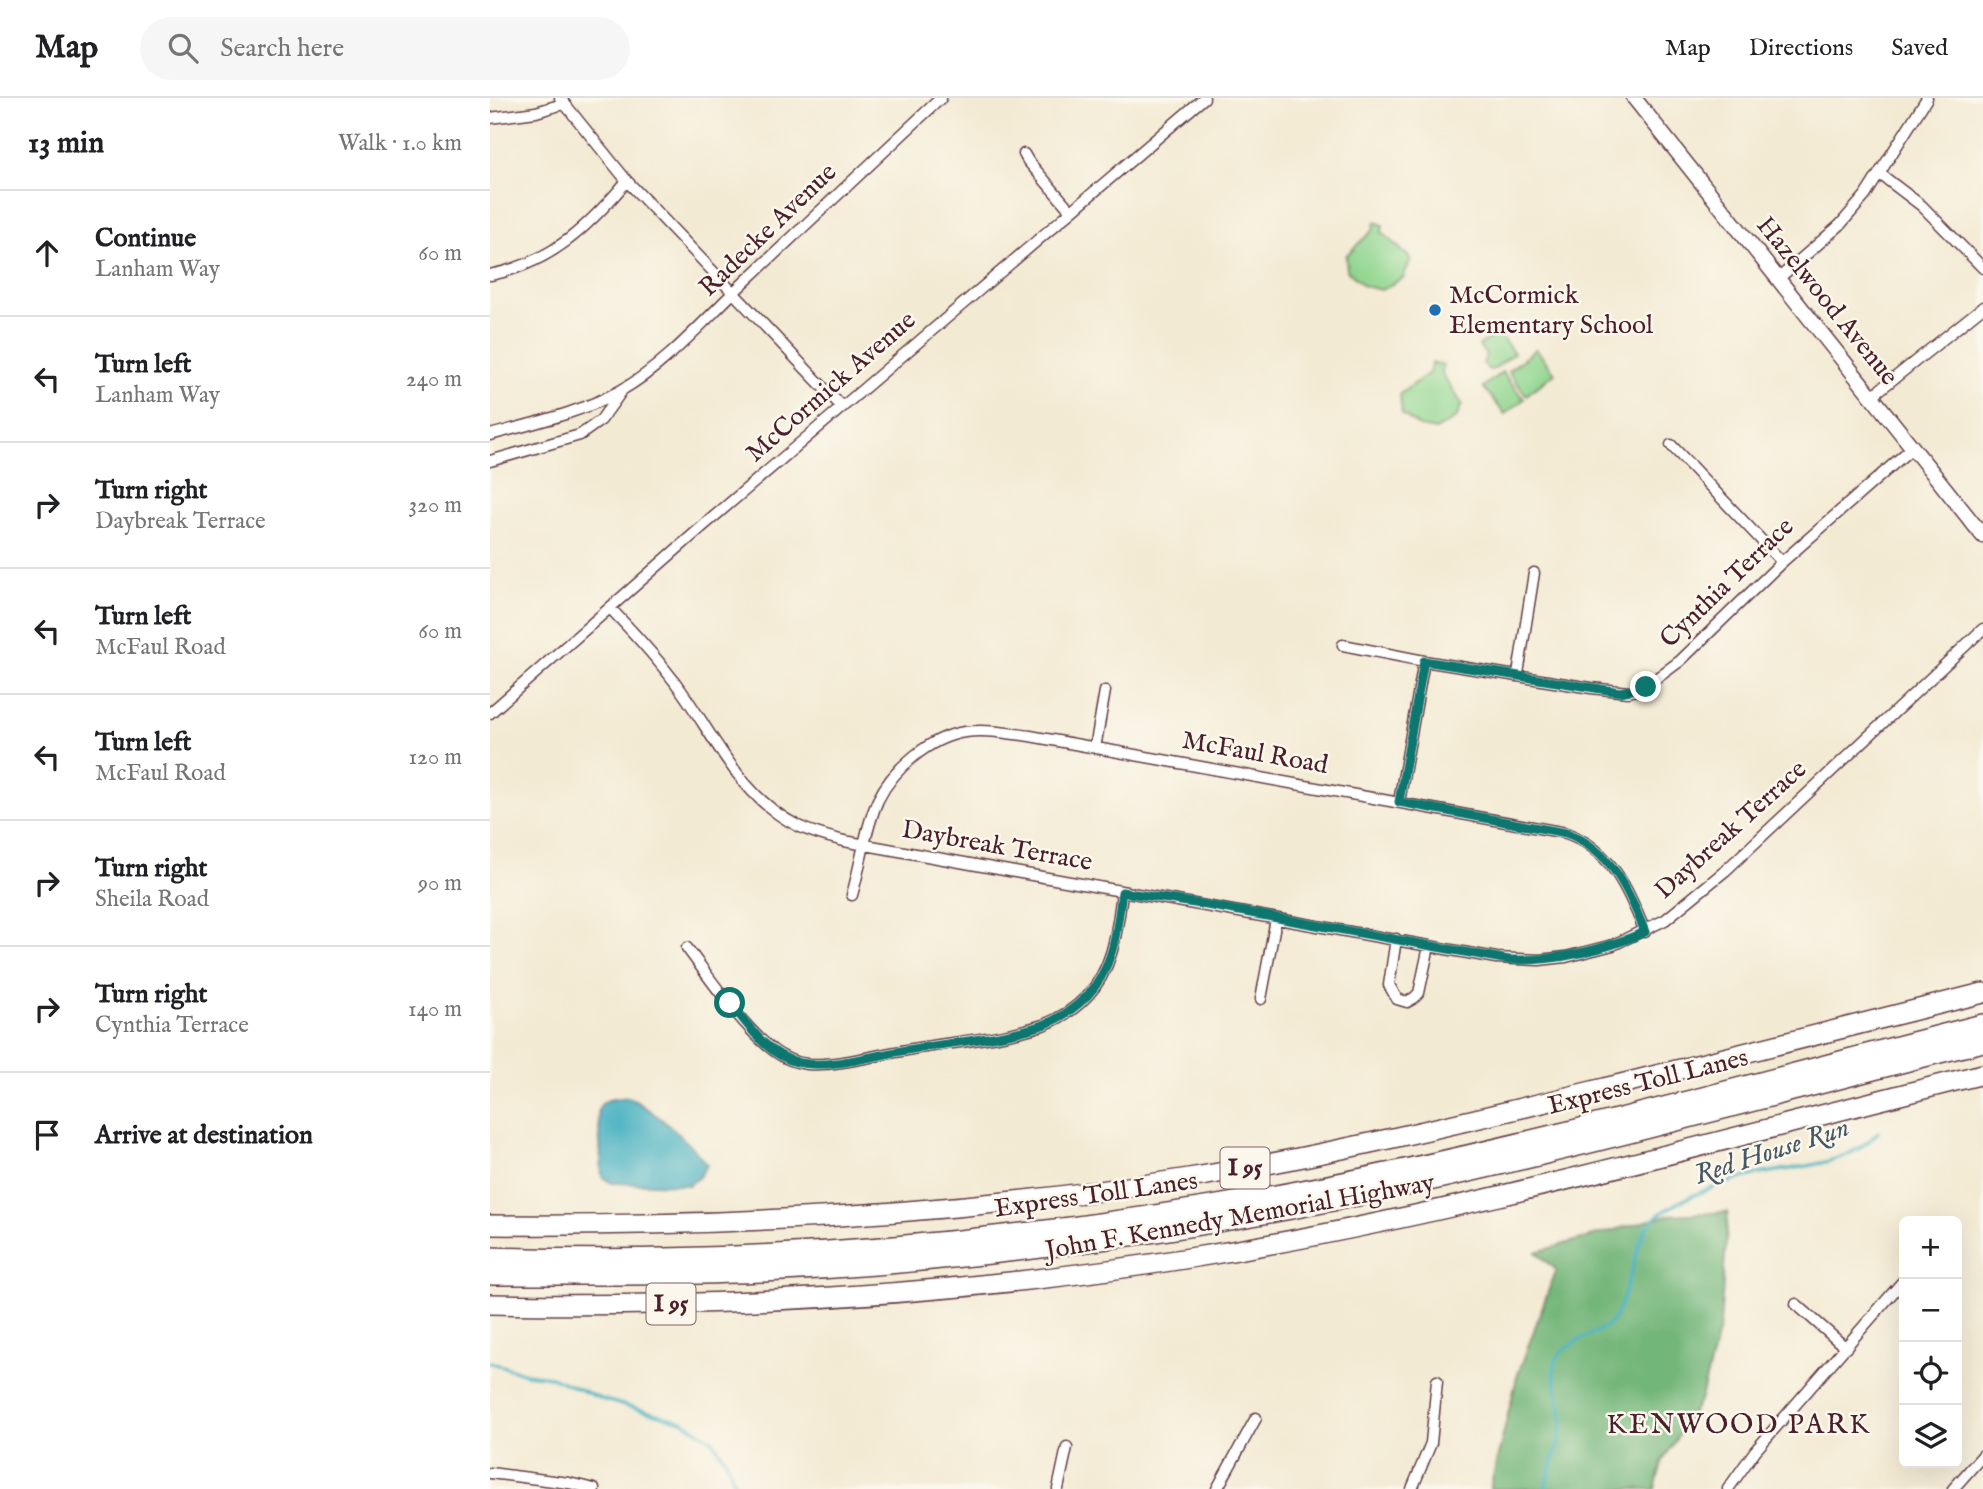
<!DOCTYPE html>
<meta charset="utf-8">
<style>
:root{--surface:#fff;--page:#f6f6f6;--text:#202124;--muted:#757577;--line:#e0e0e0}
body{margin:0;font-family:"IM FELL English",serif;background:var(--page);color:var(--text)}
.controls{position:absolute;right:21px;bottom:21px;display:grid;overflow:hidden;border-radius:10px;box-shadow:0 7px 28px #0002}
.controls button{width:63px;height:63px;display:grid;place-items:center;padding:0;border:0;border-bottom:2px solid var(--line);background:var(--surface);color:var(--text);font:35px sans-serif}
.stop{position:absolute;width:21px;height:21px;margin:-16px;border:5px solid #0f766e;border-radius:50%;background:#fff}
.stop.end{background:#0f766e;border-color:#fff;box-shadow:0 2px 7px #0008}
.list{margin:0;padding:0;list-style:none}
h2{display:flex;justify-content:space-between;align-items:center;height:91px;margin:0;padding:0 28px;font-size:30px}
h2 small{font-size:23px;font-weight:400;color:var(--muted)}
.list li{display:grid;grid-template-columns:46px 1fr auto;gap:21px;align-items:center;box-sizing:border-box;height:126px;padding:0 28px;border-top:2px solid var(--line)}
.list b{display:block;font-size:26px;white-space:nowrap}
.list p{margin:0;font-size:23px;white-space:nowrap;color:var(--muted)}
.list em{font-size:23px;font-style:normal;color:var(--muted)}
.icon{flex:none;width:38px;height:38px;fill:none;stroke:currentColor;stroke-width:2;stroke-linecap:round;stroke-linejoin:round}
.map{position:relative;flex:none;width:1493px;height:1391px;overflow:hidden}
header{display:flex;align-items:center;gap:42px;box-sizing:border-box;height:98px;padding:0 35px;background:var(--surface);border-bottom:2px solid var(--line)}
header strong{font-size:33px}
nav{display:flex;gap:38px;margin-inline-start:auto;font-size:24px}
.search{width:490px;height:63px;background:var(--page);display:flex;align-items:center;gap:18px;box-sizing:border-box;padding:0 24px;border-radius:38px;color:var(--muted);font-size:26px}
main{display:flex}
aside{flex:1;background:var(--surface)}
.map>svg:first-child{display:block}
.green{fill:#8fd58e;stroke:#6c7a5c;stroke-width:2}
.forest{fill:#73b679;stroke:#5e6a52;stroke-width:2}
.water{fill:#43afc0;stroke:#466776;stroke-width:2}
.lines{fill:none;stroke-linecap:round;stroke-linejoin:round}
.stream{stroke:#43afc0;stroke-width:3.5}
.minor-casing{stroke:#633d44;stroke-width:13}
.tertiary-casing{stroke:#633d44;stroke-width:17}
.motorway-casing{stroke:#633d44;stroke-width:22}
.minor{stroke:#fff;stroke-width:10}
.tertiary{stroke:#fff;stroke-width:14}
.motorway{stroke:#fff;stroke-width:19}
.route{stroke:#0f766e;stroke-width:9}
.poi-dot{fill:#1f6fb2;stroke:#fbf7ec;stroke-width:2.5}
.labels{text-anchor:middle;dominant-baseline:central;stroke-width:5;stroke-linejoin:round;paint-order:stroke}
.shield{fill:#fbf7ec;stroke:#7f6065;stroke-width:2}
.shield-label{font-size:24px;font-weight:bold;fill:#4a1f2b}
.street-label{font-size:26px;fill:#4a1f2b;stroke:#fbf7ec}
.poi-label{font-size:26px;fill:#4a1f2b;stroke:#fbf7ec;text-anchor:start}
.water-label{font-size:28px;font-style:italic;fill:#475967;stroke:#fbf7ec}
.neighbourhood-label{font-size:28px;letter-spacing:2px;fill:#4a1f2b;stroke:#fbf7ec}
</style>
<header>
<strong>Map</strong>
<div class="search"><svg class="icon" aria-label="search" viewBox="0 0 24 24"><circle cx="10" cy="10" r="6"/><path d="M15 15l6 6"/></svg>Search here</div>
<nav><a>Map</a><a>Directions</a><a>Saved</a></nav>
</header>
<main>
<aside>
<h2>13 min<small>Walk · 1.0 km</small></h2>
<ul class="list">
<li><svg class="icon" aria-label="ahead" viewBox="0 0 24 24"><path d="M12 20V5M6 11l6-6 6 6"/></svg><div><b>Continue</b><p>Lanham Way</p></div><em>60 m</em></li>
<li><svg class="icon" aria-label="left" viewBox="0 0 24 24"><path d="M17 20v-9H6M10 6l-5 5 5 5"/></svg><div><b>Turn left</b><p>Lanham Way</p></div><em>240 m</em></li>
<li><svg class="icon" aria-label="right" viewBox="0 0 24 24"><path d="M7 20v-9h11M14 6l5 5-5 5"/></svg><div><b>Turn right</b><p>Daybreak Terrace</p></div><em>320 m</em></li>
<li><svg class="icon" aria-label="left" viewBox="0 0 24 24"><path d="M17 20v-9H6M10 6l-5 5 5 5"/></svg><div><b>Turn left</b><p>McFaul Road</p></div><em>60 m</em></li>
<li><svg class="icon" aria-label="left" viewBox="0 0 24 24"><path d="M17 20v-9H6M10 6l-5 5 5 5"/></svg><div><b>Turn left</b><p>McFaul Road</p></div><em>120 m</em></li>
<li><svg class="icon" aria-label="right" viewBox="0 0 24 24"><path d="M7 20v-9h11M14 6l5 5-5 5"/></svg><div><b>Turn right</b><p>Sheila Road</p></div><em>90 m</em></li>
<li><svg class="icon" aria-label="right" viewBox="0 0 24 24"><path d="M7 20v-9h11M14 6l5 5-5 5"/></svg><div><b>Turn right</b><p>Cynthia Terrace</p></div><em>140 m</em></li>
<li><svg class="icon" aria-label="arrive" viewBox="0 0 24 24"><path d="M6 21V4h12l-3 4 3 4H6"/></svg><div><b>Arrive at destination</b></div></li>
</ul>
</aside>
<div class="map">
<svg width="1493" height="1391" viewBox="0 0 1493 1391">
<rect width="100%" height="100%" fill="#fbf7ec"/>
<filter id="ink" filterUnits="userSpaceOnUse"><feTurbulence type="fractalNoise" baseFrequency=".0143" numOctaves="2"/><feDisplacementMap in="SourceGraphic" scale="14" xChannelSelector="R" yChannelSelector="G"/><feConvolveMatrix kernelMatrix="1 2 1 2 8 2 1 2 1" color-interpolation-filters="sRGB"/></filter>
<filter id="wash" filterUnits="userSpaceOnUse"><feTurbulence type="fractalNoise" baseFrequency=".00686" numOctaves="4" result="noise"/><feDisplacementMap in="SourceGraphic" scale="28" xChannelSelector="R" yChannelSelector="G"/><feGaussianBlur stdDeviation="1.57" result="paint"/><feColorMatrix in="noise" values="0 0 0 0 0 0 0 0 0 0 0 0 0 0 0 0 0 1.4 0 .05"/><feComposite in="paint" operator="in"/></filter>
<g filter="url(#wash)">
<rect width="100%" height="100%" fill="#f3ead3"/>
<path class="green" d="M 885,124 L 893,127 L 892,134 L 921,161 L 913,180 L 891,192 L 874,188 L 857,172 L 856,158 L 883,132 Z
M 1007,234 L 1024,255 L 1004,271 L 999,272 L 993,266 L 996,257 L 989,248 Z
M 1046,251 L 1065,275 L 1036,297 L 1018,273 Z
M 942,265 L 953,267 L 952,276 L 972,306 L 966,320 L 946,332 L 930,329 L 912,316 L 910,296 L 939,275 Z
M 1012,274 L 1034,301 L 1015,316 L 993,289 Z"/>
<path class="forest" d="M 1238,1114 L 1230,1227 L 1211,1300 L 1172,1364 L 1165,1391 L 1000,1391 L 1027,1279 L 1066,1172 L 1046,1154 L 1178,1117 Z"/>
<path class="water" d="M 139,999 C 170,1017 195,1039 217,1067 L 209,1079 L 199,1087 L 122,1085 L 112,1079 L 108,1012 C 113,999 127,1001 139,999 Z"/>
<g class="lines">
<path class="stream" d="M 0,1264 L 36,1276 L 61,1279 L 114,1302 L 192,1323 L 221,1341 L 236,1362 L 247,1391
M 1055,1391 C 1060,1372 1071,1342 1072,1324 C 1073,1306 1063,1288 1064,1271 C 1067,1242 1103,1241 1120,1225 C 1130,1215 1134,1195 1139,1181 C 1145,1165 1150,1134 1163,1122 C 1183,1102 1233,1085 1260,1078 C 1303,1068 1357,1070 1388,1034"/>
</g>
</g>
<g filter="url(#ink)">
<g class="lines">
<g class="minor-casing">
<path id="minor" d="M 70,0 L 137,83 L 352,309
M 0,20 L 46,14 L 73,6
M 534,56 L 538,63 L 581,113
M 1390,76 L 1432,108 L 1493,170
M 0,177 C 61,165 98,129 137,83
M 1288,181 L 1350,127 L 1375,98 L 1437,0
M 1382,298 L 1493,209
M 0,337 C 44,325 90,315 130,293 C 173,269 211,226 246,192 C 314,128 383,64 451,0
M 1181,347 L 1292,464
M 0,363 L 90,337 L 111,322 L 131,294
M 120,510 C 145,536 169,562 190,591 C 225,639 251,700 308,728 C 323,735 338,739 354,743 C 571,783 788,820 1006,860 L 1049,862 L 1076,859 L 1123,847 L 1175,822 L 1235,773 L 1493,531
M 853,547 L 934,563 L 1101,590 L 1138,594 L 1152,591 L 1190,563 L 1292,464 L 1423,349
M 1028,576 L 1044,475
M 0,615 L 213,428 L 714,0
M 605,650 L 615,593
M 909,704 L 934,563
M 362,797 C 371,766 375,731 388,702 C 403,671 440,639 475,634 C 496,631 518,635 540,638 L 1076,735 C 1121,751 1139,793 1155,834
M 906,841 L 899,887 L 907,901 L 917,904 L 924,900 L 929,895 L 939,848
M 197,850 C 220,880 263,945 296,960 C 302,963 310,965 317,966 C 349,968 385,957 417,952 C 461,944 509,941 553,927 C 569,921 585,911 597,898 C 624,870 627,831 632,795
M 771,901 L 786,821
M 1306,1206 L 1356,1250
M 0,1375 L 79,1385 L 104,1391
M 568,1391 L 577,1349
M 727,1391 L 766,1320
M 922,1391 L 941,1345 L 947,1283
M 1238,1391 L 1265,1353 L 1414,1182
M 1463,1391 L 1493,1357"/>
</g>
<g class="tertiary-casing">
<path id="tertiary" d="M 1144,0 L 1493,438"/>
</g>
<g class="motorway-casing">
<path id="motorway" d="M 0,1127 C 234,1129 467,1117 699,1080 C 845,1056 987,1021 1131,986 C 1251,955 1372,925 1493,895
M 0,1159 C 266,1168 535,1143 797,1095 C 1031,1051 1262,985 1493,926
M 0,1177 C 91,1177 183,1178 274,1174 C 449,1166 624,1144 796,1112 C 1031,1069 1261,1002 1493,944
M 0,1206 C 237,1210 473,1197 706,1159 C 972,1116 1232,1041 1493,976"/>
</g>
<use href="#minor" class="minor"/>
<use href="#tertiary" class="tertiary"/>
<use href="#motorway" class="motorway"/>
</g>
</g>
<g class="lines" filter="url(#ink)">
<path class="route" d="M 240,905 C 258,927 277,957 307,964 C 337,972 386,957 417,952 C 462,944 510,941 553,927 C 569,921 585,910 597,898 C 624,870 627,831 632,794 L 711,806 L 1019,862 C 1067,863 1111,853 1155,834 C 1139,793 1121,751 1076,735 L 909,704 L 934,563 L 1130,594 L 1156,589"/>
</g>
<circle class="poi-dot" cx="945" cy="212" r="7"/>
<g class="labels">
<g class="shield">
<rect x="730.5" y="1049.5" width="49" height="41" rx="5"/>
<rect x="156.5" y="1185.5" width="49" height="41" rx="5"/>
</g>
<g class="shield-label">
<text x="755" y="1070">I 95</text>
<text x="181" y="1206">I 95</text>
</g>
<g class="street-label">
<text transform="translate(278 132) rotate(-44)">Radecke Avenue</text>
<text transform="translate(1337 203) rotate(51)">Hazelwood Avenue</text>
<text transform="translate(341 289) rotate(-41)">McCormick Avenue</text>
<text transform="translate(1237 485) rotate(-44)">Cynthia Terrace</text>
<text transform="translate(765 655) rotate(10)">McFaul Road</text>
<text transform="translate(1241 732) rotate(-42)">Daybreak Terrace</text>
<text transform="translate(507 748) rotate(10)">Daybreak Terrace</text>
<text transform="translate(1158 984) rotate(-14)">Express Toll Lanes</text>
<text transform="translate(606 1097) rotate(-8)">Express Toll Lanes</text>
<text transform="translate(750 1119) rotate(-10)">John F. Kennedy Memorial Highway</text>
</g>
<g class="poi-label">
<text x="959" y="197">McCormick<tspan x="959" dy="30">Elementary School</tspan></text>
</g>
<g class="water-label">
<text transform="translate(1282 1054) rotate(-18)">Red House Run</text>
</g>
<g class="neighbourhood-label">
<text x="1249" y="1327">KENWOOD PARK</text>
</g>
</g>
</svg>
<div class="controls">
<button>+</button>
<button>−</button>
<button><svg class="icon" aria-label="locate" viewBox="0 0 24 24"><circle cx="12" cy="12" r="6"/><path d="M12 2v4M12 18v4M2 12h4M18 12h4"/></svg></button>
<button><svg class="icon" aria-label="layers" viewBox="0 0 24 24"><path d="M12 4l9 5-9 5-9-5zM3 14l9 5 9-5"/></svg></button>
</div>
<div class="stop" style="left:240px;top:905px"></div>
<div class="stop end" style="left:1156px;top:589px"></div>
</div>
</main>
